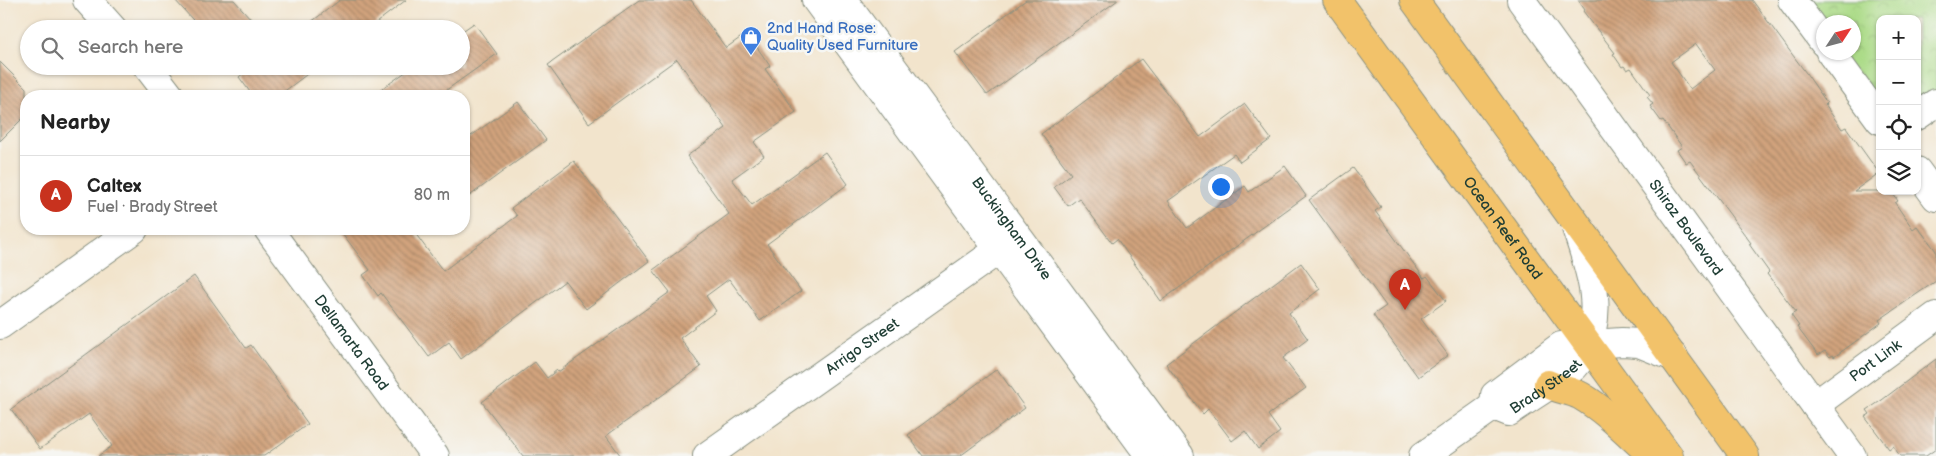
<!DOCTYPE html>
<meta charset="utf-8">
<style>
:root{--surface:#fff;--page:#f2f2f2;--text:#222;--muted:#767676;--line:#e0e0e0;--accent:#c8321e}
body{margin:0;font-family:"Balsamiq Sans",sans-serif;background:var(--page);color:var(--text)}
.controls{position:absolute;right:15px;top:15px;display:grid;overflow:hidden;border-radius:10px;box-shadow:0 1px 4px #0004}
.controls button{width:45px;height:45px;display:grid;place-items:center;padding:0;border:0;border-bottom:1px solid var(--line);background:var(--surface);color:var(--text);font:25px sans-serif}
.compass{position:absolute;left:1816px;top:15px;width:45px;height:45px;border-radius:50%;background:var(--surface);box-shadow:0 1px 4px #0004;rotate:54deg}
.you{position:absolute;left:1220px;top:186px;width:18px;height:18px;margin:-12px;border:4px solid #fff;border-radius:50%;background:#1a73e8;box-shadow:0 0 0 8px #1a73e833}
.badge{display:grid;place-items:center;width:32px;height:32px;border-radius:50%;background:var(--accent);color:#fff;font-size:16px;font-weight:700}
.pin{position:absolute;translate:-50% -41px;filter:drop-shadow(0 1px 2px #0008)}
.pin::after{content:'';position:absolute;top:26px;width:18px;height:15px;background:inherit;clip-path:polygon(0 0,100% 0,50% 100%)}
.list{margin:0;padding:0;list-style:none}
h2{display:flex;justify-content:space-between;align-items:center;height:65px;margin:0;padding:0 20px;font-size:21px}
h2 small{font-size:16px;font-weight:400;color:var(--muted)}
.list li{display:grid;grid-template-columns:32px 1fr auto;gap:15px;align-items:center;box-sizing:border-box;height:80px;padding:0 20px;border-top:1px solid var(--line)}
.list b{display:block;font-size:19px;white-space:nowrap}
.list p{margin:0;font-size:16px;white-space:nowrap;color:var(--muted)}
.list em{font-size:16px;font-style:normal;color:var(--muted)}
.icon{flex:none;width:28px;height:28px;fill:none;stroke:currentColor;stroke-width:2;stroke-linecap:round;stroke-linejoin:round}
.map{position:relative;flex:none;width:1936px;height:456px;overflow:hidden}
.search{position:absolute;background:var(--surface);box-shadow:0 1px 4px #0004;left:20px;top:20px;width:450px;height:55px;display:flex;align-items:center;gap:12px;box-sizing:border-box;padding:0 18px;border-radius:28px;color:var(--muted);font-size:19px}
.panel{position:absolute;background:var(--surface);box-shadow:0 1px 4px #0004;left:20px;top:90px;width:450px;height:145px;border-radius:20px}
.map>svg:first-child{display:block}
.park{fill:url(#park-crowns);stroke:#668c5e}
.building{fill:url(#building-back-hatch);fill-rule:evenodd}
.lines{fill:none;stroke-linecap:round;stroke-linejoin:round}
.minor-casing{stroke:#889080;stroke-width:30}
.major-casing{stroke:#889080;stroke-width:30}
.minor{stroke:#fff;stroke-width:28}
.major{stroke:#f2c26a;stroke-width:28}
.labels{text-anchor:middle;dominant-baseline:central;stroke-width:5;stroke-linejoin:round;paint-order:stroke}
.shop-label{font-size:15px;fill:#366cbe;stroke:#f6f6f2;text-anchor:start}
.street-label{font-size:15px;fill:#1f3d34;stroke:#f6f6f2}
</style>
<div class="map">
<svg width="1936" height="456" viewBox="0 0 1936 456">
<defs>
<pattern id="park-crowns" width="20" height="18" patternUnits="userSpaceOnUse" patternTransform="scale(1.25)"><rect width="20" height="18" fill="#acdb88"/><path d="M2 6a3 3 0 1 1 6 0M12 15a3 3 0 1 1 6 0" fill="none" stroke="#94bd76"/></pattern>
<pattern id="building-back-hatch" width="6" height="6" patternUnits="userSpaceOnUse" patternTransform="scale(1.25)"><rect width="6" height="6" fill="#d1a37d"/><path d="M-1 5l2 2M0 0l6 6M5-1l2 2" fill="none" stroke="#a98667"/></pattern>
</defs>
<rect width="100%" height="100%" fill="#f6f6f2"/>
<filter id="ink" filterUnits="userSpaceOnUse"><feTurbulence type="fractalNoise" baseFrequency=".02" numOctaves="2"/><feDisplacementMap in="SourceGraphic" scale="10" xChannelSelector="R" yChannelSelector="G"/><feConvolveMatrix kernelMatrix="1 2 1 2 8 2 1 2 1" color-interpolation-filters="sRGB"/></filter>
<filter id="wash" filterUnits="userSpaceOnUse"><feTurbulence type="fractalNoise" baseFrequency=".0096" numOctaves="4" result="noise"/><feDisplacementMap in="SourceGraphic" scale="20" xChannelSelector="R" yChannelSelector="G"/><feGaussianBlur stdDeviation="1.12" result="paint"/><feColorMatrix in="noise" values="0 0 0 0 0 0 0 0 0 0 0 0 0 0 0 0 0 1.4 0 .05"/><feComposite in="paint" operator="in"/></filter>
<g filter="url(#wash)">
<rect width="100%" height="100%" fill="#f2e4cc"/>
<path class="park" d="M 1798,0 L 1936,0 L 1936,92 L 1917,111 L 1917,19 L 1880,19 L 1880,106 L 1838,53 L 1854,52 L 1854,22 L 1824,22 Z"/>
<g id="blocks">
<path class="building" d="M 175,0 L 234,0 L 251,19 L 239,29 L 201,29 Z
M 340,0 L 406,0 L 368,29 L 302,29 Z
M 639,0 L 691,0 L 726,48 L 747,33 L 770,66 L 765,69 L 796,112 L 754,142 L 764,156 L 732,179 L 752,205 L 825,152 L 848,184 L 767,244 L 801,291 L 760,321 L 729,279 L 706,296 L 716,311 L 680,338 L 701,367 L 606,436 L 621,456 L 523,456 L 482,402 L 535,362 L 547,378 L 557,370 L 558,372 L 670,292 L 653,270 L 729,214 L 687,156 L 726,128 L 677,59 L 589,123 L 548,65 Z
M 1026,0 L 1118,0 L 987,95 L 955,52 Z
M 1578,0 L 1752,0 L 1806,73 L 1827,103 L 1825,105 L 1842,129 L 1846,127 L 1879,173 L 1854,191 L 1891,191 L 1898,201 L 1895,203 L 1913,229 L 1917,226 L 1936,251 L 1936,281 L 1879,320 L 1881,323 L 1834,357 L 1833,355 L 1830,357 L 1825,351 L 1818,355 L 1797,327 L 1799,326 L 1791,315 L 1796,312 L 1767,274 L 1769,272 L 1749,244 L 1751,243 L 1690,161 L 1686,163 L 1677,150 L 1682,147 L 1663,120 L 1661,121 L 1650,106 L 1653,104 L 1647,97 L 1650,95 L 1631,68 L 1627,70 L 1624,66 L 1622,67 L 1613,54 L 1615,53 L 1583,11 L 1585,10 ZM 1696,44 L 1715,70 L 1690,89 L 1671,62 Z
M 474,23 L 497,54 L 438,96 L 372,96 L 414,66 L 461,66 L 461,32 Z
M 1141,59 L 1200,137 L 1245,104 L 1271,139 L 1240,162 L 1234,154 L 1168,201 L 1187,228 L 1245,186 L 1249,192 L 1285,166 L 1306,196 L 1161,301 L 1117,239 L 1112,243 L 1079,198 L 1068,206 L 1054,187 L 1071,174 L 1041,134 Z
M 0,62 L 26,88 L 26,115 L 0,141 Z
M 252,66 L 318,66 L 278,96 L 253,96 L 239,77 Z
M 518,102 L 546,140 L 464,200 L 464,141 Z
M 574,161 L 649,261 L 586,309 L 565,281 L 461,359 L 449,342 L 429,357 L 381,293 L 378,296 L 363,275 L 370,270 L 339,229 L 412,229 L 443,271 L 517,216 L 511,208 Z
M 1353,168 L 1381,207 L 1375,211 L 1424,278 L 1427,276 L 1446,301 L 1421,319 L 1448,355 L 1418,377 L 1373,315 L 1386,306 L 1309,200 Z
M 1301,263 L 1320,289 L 1289,313 L 1308,339 L 1283,358 L 1306,388 L 1268,415 L 1280,432 L 1258,449 L 1245,431 L 1232,441 L 1208,409 L 1203,414 L 1166,364 Z
M 194,276 L 246,348 L 251,345 L 308,424 L 264,456 L 98,456 L 112,446 L 89,414 L 40,449 L 11,409 Z
M 1936,359 L 1936,449 L 1926,456 L 1900,456 L 1893,446 L 1889,449 L 1865,417 L 1870,414 L 1867,410 L 1882,400 Z
M 997,369 L 1025,408 L 960,456 L 923,456 L 908,435 Z"/>
</g>
</g>
<g filter="url(#ink)">
<use href="#blocks" fill-opacity="0" stroke="#889080" stroke-width="1"/>
<g class="lines">
<g class="minor-casing">
<g id="minor">
<path d="M 87,0 L 113,29"/>
<path d="M 816,0 L 1150,456"/>
<path id="s1" d="M 843,0 L 1180,456"/>
<path id="s2" d="M 1521,0 L 1852,456"/>
<path d="M 1792,0 L 1824,43"/>
<path d="M 1830,52 L 1880,120"/>
<path d="M 147,66 L 170,96"/>
<path d="M 1917,116 L 1936,103"/>
<path d="M 1917,171 L 1936,197"/>
<path id="s3" d="M 268,229 L 435,456"/>
<path d="M 0,325 L 134,229"/>
<path id="s4" d="M 1815,405 L 1936,316"/>
<path id="s5" d="M 1494,406 L 1509,412 C 1530,397 1555,383 1575,366 C 1579,362 1582,355 1584,350 C 1606,311 1589,267 1576,228"/>
<path d="M 1494,406 L 1495,395 L 1561,346 L 1622,342 L 1639,343 L 1674,357"/>
<path id="s6" d="M 707,456 L 1014,239"/>
<path d="M 1423,456 L 1494,406"/>
</g>
</g>
<g class="major-casing">
<g id="major">
<path id="s7" d="M 1337,0 L 1669,456"/>
<path d="M 1414,0 L 1745,456"/>
<path d="M 1548,384 C 1559,390 1571,390 1581,396 C 1608,412 1630,436 1653,456"/>
</g>
</g>
<use href="#minor" class="minor"/>
<use href="#major" class="major"/>
</g>
</g>
<defs>
<g id="shop-pin" transform="scale(1.125)"><path d="M0 17L-7.5 6A9.5 9.5 0 1 1 7.5 6Z" fill="#3f7fe0" stroke="#f6f6f2"/><path d="M-5-2.5h2.3a2.7 3.5 0 0 1 5.4 0H5L5.5 6h-11ZM-1.5-2.5h3a1.5 2.3 0 0 0-3 0Z" fill="#fff"/></g>
</defs>
<g fill-rule="evenodd">
<use href="#shop-pin" x="751" y="37"/>
</g>
<g class="labels">
<g class="shop-label">
<text x="767" y="28">2nd Hand Rose:<tspan x="767" dy="17">Quality Used Furniture</tspan></text>
</g>
<g class="street-label">
<text stroke="none"><textPath href="#s1" startOffset="284">Buckingham Drive</textPath></text>
<text stroke="none"><textPath href="#s7" startOffset="282">Ocean Reef Road</textPath></text>
<text stroke="none"><textPath href="#s2" startOffset="281">Shiraz Boulevard</textPath></text>
<text stroke="none"><textPath href="#s3" startOffset="141">Dellamarta Road</textPath></text>
<text stroke="none"><textPath href="#s6" startOffset="190">Arrigo Street</textPath></text>
<text stroke="none"><textPath href="#s4" startOffset="75">Port Link</textPath></text>
<text stroke="none"><textPath href="#s5" startOffset="61">Brady Street</textPath></text>
</g>
</g>
</svg>
<div class="controls">
<button>+</button>
<button>−</button>
<button><svg class="icon" aria-label="locate" viewBox="0 0 24 24"><circle cx="12" cy="12" r="6"/><path d="M12 2v4M12 18v4M2 12h4M18 12h4"/></svg></button>
<button><svg class="icon" aria-label="layers" viewBox="0 0 24 24"><path d="M12 4l9 5-9 5-9-5zM3 14l9 5 9-5"/></svg></button>
</div>
<svg class="compass" viewBox="-18 -18 36 36"><path d="M0-13l5 13h-10z" fill="#e53935"/><path d="M0 13l5-13h-10z" fill="#767676"/></svg>
<div class="you"></div>
<div class="pin badge" style="left:1405px;top:310px">A</div>
<div class="search"><svg class="icon" aria-label="search" viewBox="0 0 24 24"><circle cx="10" cy="10" r="6"/><path d="M15 15l6 6"/></svg>Search here</div>
<section class="panel">
<h2>Nearby<small></small></h2>
<ul class="list">
<li><span class="badge">A</span><div><b>Caltex</b><p>Fuel · Brady Street</p></div><em>80 m</em></li>
</ul>
</section>
</div>
